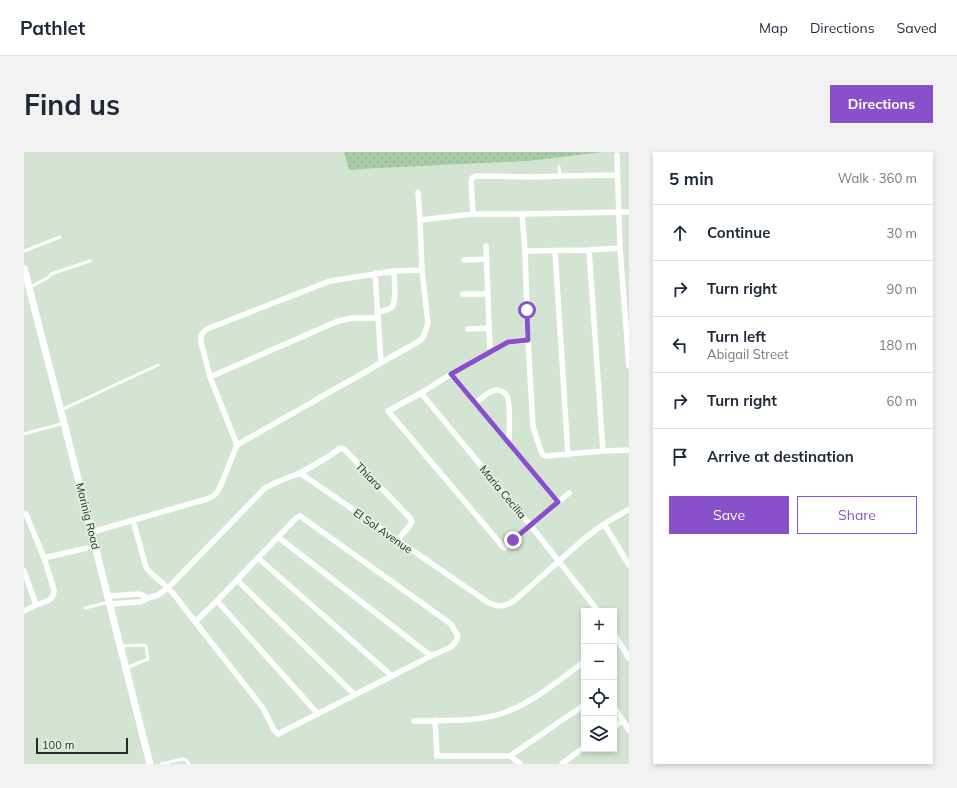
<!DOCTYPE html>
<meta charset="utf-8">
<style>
:root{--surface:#fff;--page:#f2f2f3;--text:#1f2937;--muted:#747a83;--line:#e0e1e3;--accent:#8851c9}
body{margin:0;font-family:Mulish,sans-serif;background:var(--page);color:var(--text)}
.controls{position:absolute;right:12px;bottom:12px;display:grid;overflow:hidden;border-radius:0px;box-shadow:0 2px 6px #0003}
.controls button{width:36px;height:36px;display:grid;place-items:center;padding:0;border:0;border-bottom:1px solid var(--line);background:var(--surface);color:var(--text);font:20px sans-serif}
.scale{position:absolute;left:12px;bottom:10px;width:92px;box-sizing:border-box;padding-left:4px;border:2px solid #262c26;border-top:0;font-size:11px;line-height:14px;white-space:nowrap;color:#262c26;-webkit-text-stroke:3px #e0f1e0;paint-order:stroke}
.stop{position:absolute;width:12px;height:12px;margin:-9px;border:3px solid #8851c9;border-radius:50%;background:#fff}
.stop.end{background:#8851c9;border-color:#fff;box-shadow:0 1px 4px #0008}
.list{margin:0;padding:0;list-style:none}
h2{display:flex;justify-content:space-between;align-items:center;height:52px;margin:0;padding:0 16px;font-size:17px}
h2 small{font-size:13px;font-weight:400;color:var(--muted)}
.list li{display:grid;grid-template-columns:26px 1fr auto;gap:12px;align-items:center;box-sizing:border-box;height:56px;padding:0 16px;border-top:1px solid var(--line)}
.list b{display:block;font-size:15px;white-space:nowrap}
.list p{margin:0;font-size:13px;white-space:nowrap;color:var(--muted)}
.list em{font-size:13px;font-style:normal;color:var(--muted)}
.actions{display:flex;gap:8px;padding:12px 16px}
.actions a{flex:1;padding:9px 0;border:1px solid var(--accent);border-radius:0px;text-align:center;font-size:14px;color:var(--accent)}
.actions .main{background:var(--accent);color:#fff}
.icon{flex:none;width:22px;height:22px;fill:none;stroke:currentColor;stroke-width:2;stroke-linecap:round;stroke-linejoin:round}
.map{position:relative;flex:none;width:605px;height:612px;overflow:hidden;border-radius:0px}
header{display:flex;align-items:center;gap:24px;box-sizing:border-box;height:56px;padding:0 20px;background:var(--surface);border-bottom:1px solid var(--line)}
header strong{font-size:19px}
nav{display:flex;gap:22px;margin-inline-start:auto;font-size:14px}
.intro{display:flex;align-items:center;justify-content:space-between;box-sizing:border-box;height:96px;padding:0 24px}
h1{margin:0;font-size:28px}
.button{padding:10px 18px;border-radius:0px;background:var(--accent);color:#fff;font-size:14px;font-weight:700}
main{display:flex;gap:24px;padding:0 24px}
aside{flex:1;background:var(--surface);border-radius:0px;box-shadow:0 2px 6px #0003}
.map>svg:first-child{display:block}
.grass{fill:url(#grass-dots)}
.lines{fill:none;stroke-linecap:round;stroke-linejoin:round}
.service{stroke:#fff;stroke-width:3}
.minor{stroke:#fff;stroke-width:5.5}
.tertiary{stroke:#fff;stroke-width:7}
.route{stroke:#8851c9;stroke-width:5}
.labels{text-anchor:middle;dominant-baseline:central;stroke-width:3.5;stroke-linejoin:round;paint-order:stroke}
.street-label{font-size:11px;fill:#262c26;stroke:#e0f1e0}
</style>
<header>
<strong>Pathlet</strong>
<nav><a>Map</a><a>Directions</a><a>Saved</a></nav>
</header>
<div class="intro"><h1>Find us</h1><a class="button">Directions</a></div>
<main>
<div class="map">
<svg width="605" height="612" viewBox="0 0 605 612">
<defs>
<pattern id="grass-dots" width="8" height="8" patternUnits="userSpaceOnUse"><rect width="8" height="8" fill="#a6cba5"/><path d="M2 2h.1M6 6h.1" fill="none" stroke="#8fae8e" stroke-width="1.8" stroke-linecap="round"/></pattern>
</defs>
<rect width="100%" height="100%" fill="#d3e4d3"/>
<path class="grass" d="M 320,0 L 579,0 L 504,9 L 354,16 L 325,18 Z"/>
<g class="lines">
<path class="service" d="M 535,15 L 536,24
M 0,99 L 36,85
M 6,135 L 25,125 L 27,122 L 66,109
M 37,258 L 134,213
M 0,282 L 40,271
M 61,456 L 85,450
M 96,494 L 120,493 L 122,494 L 124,507 L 102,516
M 137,612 L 159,607 L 162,608 L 165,612"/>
<path class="minor" d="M 593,3 L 596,96 L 605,214
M 449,62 L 447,30 L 448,26 L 452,24 L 511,25 L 536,24 L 593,23
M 498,62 L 501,99 L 504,188 L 509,275 L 517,299 L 519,303 L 522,304 L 579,299 L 605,298
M 396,68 L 449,62 L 498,62 L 605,60
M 462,94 L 466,200
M 565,98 L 579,299
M 501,99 L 565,98 L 596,96
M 531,99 L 544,303
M 440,108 L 462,107
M 351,121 L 357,210
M 439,142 L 464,142
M 353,161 C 358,159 365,158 368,155 C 373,148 370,127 370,119
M 444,177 L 465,176
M 504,188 L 484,190 L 466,200 L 427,222 L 397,241 L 364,259 L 480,396 L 545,341
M 427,222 L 534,350
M 186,225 L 314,169 L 329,166 L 353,166
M 397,241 L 507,374 L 574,459
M 451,251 C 456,248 466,238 472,238 C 476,238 481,240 483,244 C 487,251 485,281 485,291
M 213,293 L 186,225 L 177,190 C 176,184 178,180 183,177 L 306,129 L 370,119 L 398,118
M 276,321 L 304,305 L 315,297 L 317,296 L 320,297 L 386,366 L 388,370 L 387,372 L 373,389
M 0,362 L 2,362 L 20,406 L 30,438 C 30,449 20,450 12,453
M 109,368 L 122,415 C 128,424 137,429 145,437 C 151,443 156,450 161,457 L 239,556 L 250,578 L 254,582 L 407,504 L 427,495 L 431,491 L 434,484 L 427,472 L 276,364 L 272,366 L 193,449 L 171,470
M 580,372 L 605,413
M 68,380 L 183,347 C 190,344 193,342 196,335 L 213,293 L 397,188 L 400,184 L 404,171 L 398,118 L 396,68 L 394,40
M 254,385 L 407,504
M 20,406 L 63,396
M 234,406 L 368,524
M 0,419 L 12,453 L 0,459
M 213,428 L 331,543
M 84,444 L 116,442 L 124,446
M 193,449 L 294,562
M 86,452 L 116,450 L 124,446 L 134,443 L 144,436 L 241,336 L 253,330 L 276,321 L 462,449 C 473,456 479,455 490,449 L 561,386 L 580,372 L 605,357
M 590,482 L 605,506
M 590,555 L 605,578
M 411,568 L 413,604 L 486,604 L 496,612
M 390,569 C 420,568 453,571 482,560 C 511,549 535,528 560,510
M 590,575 L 598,569
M 486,604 L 560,553
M 538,612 L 560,595"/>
<path class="tertiary" d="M 0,116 L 40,271 L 126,612"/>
</g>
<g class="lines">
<path class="route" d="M 489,388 L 534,350 L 427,222 L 484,190 L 504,188 L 503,158"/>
</g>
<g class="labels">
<g class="street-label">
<text transform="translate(345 324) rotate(46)">Thiara</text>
<text transform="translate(479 340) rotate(50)">Maria Cecilia</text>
<text transform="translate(64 364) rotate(76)">Marinig Road</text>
<text transform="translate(359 379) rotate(35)">El Sol Avenue</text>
</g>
</g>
</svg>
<div class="controls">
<button>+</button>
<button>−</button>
<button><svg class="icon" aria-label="locate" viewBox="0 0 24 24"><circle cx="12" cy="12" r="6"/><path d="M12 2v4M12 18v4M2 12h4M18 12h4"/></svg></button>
<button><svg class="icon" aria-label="layers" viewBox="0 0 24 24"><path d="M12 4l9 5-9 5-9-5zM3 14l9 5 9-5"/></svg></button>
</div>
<div class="scale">100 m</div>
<div class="stop" style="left:503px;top:158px"></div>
<div class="stop end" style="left:489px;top:388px"></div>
</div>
<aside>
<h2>5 min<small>Walk · 360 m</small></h2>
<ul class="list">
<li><svg class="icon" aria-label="ahead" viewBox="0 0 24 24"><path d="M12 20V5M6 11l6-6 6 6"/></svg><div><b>Continue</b></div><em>30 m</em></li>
<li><svg class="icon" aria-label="right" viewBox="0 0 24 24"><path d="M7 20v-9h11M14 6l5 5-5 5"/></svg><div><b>Turn right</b></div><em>90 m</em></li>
<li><svg class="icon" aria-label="left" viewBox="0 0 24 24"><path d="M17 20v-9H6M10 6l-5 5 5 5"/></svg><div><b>Turn left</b><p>Abigail Street</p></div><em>180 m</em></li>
<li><svg class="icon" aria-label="right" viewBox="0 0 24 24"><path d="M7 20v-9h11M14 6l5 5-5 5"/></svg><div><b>Turn right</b></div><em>60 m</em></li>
<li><svg class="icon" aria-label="arrive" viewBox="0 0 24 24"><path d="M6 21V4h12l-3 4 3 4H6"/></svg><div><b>Arrive at destination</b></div></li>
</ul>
<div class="actions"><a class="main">Save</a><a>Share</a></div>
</aside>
</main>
